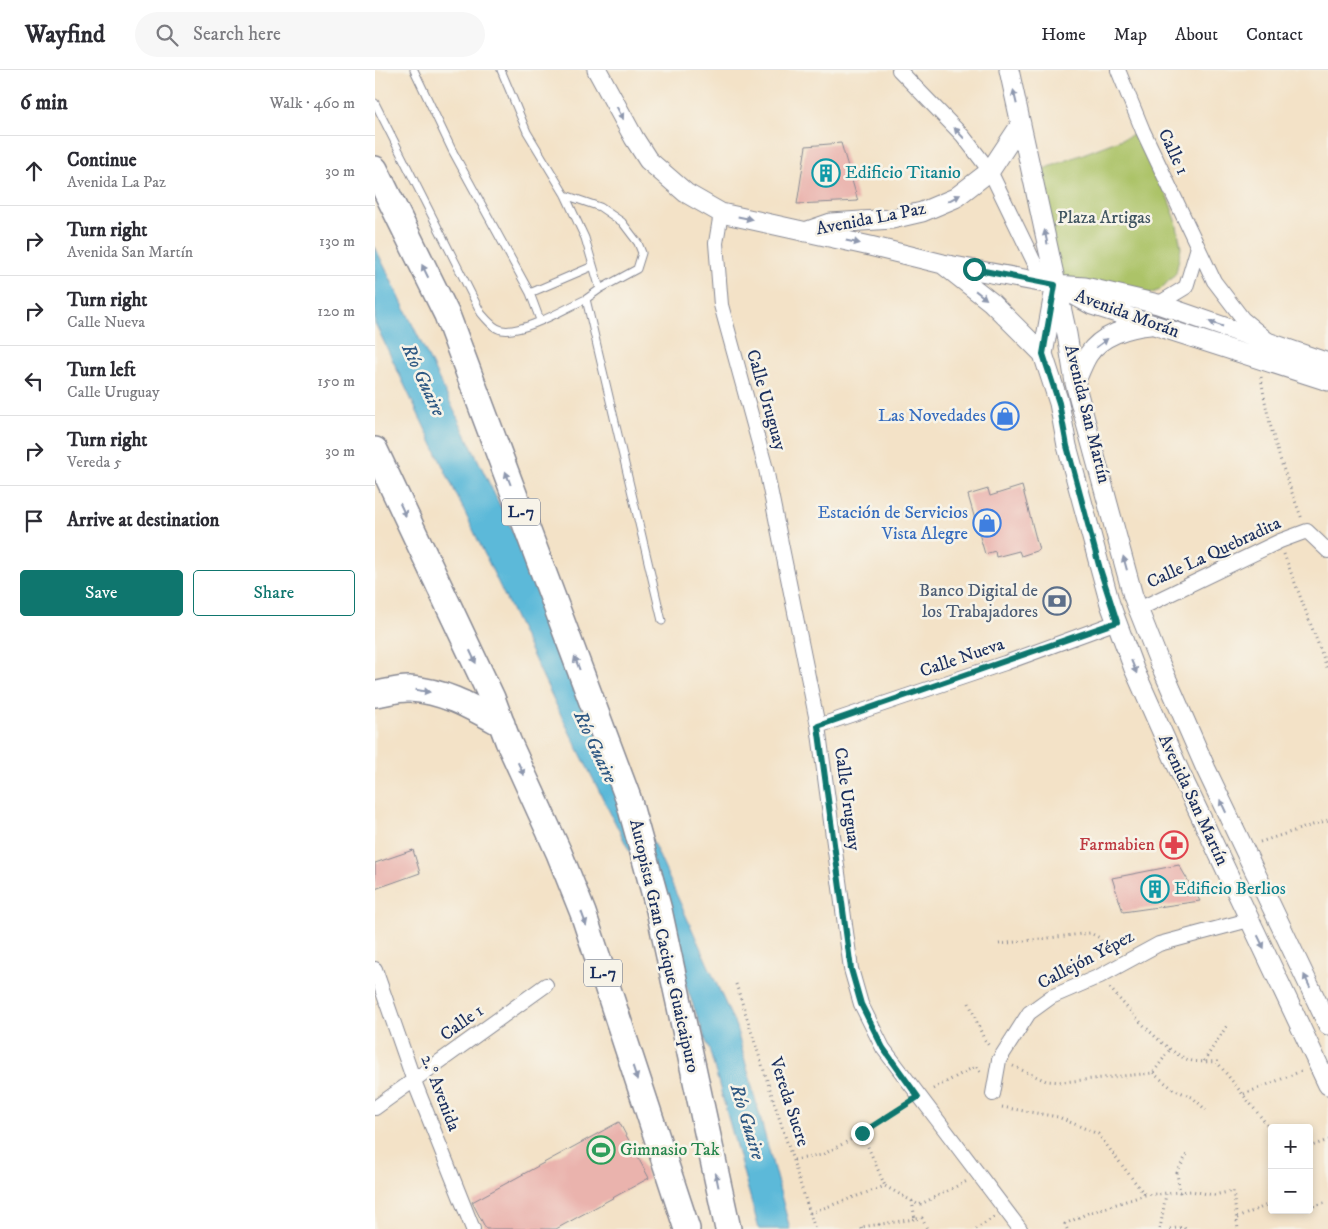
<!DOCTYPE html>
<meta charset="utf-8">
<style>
:root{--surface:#fff;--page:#f7f7f7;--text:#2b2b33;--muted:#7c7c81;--line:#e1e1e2;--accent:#0f766e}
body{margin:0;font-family:"IM FELL DW Pica",serif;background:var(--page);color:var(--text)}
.controls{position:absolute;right:15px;bottom:15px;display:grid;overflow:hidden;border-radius:5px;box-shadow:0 2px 8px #0003}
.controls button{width:45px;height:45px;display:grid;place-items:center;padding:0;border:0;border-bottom:1px solid var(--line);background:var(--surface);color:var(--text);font:25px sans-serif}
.stop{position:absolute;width:15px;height:15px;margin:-11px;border:4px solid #0f766e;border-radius:50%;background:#fff}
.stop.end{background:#0f766e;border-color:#fff;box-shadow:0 1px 5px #0008}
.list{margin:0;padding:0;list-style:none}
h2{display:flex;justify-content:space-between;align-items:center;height:65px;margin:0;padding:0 20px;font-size:21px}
h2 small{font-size:16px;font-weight:400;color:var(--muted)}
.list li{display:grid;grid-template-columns:32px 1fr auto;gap:15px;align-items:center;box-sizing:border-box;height:70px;padding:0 20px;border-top:1px solid var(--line)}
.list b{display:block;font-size:19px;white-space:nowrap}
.list p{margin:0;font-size:16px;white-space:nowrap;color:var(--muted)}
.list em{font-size:16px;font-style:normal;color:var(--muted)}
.actions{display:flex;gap:10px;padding:15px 20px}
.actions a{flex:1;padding:11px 0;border:1px solid var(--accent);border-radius:5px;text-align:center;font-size:18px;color:var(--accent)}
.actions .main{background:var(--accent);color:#fff}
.icon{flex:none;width:28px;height:28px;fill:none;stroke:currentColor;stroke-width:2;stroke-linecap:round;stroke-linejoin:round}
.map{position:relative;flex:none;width:953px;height:1159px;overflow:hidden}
header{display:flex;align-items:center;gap:30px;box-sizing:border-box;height:70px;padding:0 25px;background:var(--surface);border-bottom:1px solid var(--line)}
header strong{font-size:24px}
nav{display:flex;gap:28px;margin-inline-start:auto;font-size:18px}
.search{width:350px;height:45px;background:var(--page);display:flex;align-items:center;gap:12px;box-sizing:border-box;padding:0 18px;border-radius:28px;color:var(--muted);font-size:19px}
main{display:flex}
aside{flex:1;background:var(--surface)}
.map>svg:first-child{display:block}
.green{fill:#acc368;stroke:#647963}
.water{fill:#5bb9d9;stroke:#3b749c}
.building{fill:#eab3ad}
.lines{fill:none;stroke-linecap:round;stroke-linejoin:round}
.lane-casing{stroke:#878892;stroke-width:9}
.street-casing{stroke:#878892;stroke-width:16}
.secondary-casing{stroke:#878892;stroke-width:21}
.highway-casing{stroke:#878892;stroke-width:28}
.path{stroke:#878892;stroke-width:3;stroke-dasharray:1 4;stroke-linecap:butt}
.lane{stroke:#fff;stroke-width:7}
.street{stroke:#fff;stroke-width:14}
.secondary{stroke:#fff;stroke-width:19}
.highway{stroke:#fff;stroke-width:25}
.oneway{fill:#8d97ae}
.route{stroke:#0f766e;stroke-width:6}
.labels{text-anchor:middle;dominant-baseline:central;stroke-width:5;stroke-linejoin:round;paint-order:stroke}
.shield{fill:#f7f3e8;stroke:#5d6a87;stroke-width:1}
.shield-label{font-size:16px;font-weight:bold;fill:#1b2f5e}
.street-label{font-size:18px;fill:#1b2f5e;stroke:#f7f3e8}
.culture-label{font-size:18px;fill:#0d838f;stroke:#f7f3e8;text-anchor:start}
.park-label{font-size:18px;fill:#3f5460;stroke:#f7f3e8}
.shop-label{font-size:18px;fill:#366cbe;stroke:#f7f3e8;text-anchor:end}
.service-label{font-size:18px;fill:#4e5e75;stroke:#f7f3e8;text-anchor:end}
.health-label{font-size:18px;fill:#be3a42;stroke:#f7f3e8;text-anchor:end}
.leisure-label{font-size:18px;fill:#27864d;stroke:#f7f3e8;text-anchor:start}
.water-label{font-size:19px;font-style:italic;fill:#2e5883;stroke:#f7f3e8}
</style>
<header>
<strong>Wayfind</strong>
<div class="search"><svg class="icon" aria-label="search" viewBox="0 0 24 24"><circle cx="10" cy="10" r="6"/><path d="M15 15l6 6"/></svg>Search here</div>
<nav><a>Home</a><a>Map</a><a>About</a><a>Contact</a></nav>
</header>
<main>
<aside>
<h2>6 min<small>Walk · 460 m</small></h2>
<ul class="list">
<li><svg class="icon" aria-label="ahead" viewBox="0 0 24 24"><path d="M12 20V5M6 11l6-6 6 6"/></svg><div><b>Continue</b><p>Avenida La Paz</p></div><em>30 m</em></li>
<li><svg class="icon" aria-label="right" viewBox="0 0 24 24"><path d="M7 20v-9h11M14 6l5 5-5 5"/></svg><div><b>Turn right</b><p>Avenida San Martín</p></div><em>130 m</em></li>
<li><svg class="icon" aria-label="right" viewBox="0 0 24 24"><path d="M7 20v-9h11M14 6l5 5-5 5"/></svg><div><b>Turn right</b><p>Calle Nueva</p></div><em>120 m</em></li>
<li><svg class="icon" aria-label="left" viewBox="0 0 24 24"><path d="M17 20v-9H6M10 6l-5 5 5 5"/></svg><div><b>Turn left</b><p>Calle Uruguay</p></div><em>150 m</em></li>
<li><svg class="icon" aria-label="right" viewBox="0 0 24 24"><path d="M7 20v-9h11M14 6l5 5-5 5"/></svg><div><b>Turn right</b><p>Vereda 5</p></div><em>30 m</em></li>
<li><svg class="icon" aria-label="arrive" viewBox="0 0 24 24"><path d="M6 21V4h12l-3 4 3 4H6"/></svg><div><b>Arrive at destination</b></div></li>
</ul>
<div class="actions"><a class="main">Save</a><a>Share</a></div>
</aside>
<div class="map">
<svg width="953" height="1159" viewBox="0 0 953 1159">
<rect width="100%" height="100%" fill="#f7f3e8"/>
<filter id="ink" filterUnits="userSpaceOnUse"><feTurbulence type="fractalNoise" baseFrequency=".02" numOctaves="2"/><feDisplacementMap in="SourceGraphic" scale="10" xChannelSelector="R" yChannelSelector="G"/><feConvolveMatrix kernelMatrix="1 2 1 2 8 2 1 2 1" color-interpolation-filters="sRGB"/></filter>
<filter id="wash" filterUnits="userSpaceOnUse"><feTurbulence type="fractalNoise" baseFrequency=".0096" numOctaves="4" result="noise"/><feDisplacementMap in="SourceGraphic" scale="20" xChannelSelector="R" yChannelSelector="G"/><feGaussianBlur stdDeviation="1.12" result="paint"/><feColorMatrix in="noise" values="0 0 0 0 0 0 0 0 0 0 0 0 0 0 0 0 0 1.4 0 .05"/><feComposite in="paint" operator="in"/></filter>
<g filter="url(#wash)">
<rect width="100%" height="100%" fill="#f3e2c7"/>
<path class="green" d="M 768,61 L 801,150 L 806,178 L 801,203 L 785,220 L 769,226 L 671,203 L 648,107 Z"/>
<path class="water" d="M 0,177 L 145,477 L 361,957 L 415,1159 L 384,1159 L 335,982 L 284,840 L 186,645 L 0,253 Z"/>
<g id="blocks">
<path class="building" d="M 466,73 L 483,131 L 422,134 L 431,76 Z
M 647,416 L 664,480 L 646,486 L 644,481 L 621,487 L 620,481 L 610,484 L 593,425 L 613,419 L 615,426 Z
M 38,780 L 45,803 L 0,819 L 0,793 Z
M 804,795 L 825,831 L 748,842 L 737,808 Z
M 244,1052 L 274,1108 L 181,1159 L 111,1159 L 97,1132 Z"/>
</g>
</g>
<g filter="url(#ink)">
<use href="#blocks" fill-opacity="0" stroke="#878892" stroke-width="1"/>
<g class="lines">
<g class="lane-casing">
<path id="lane" d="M 39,0 L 77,80 L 155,223 L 165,250
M 126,0 L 152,62 L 190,125 L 210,168 L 225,219 L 211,229 L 287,551
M 0,33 L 106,243 C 112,250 119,259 127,260 C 148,264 191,238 211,229
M 190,125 L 225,137 L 247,152 L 263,173 L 267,183 L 262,199 L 225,219
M 155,223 L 218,196"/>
</g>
<g class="street-casing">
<path id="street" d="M 524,0 L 588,66 L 615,101 L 661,196 L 681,215
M 743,0 L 768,61 L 839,211 L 868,249 L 891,268
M 346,143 L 341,173 L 346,235 L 391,399 L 443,656 L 476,899 L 486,934 L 508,978 L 645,1159
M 783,234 L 811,217 L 823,177
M 764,539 L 905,471 L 932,461 L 953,481
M 443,656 L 630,593 L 742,552
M 0,899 L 39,1011 L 98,1159
M 618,1024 L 624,990 L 654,943 L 676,927 L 725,906 L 784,874 L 874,850
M 0,1038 L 171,915"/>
</g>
<g class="secondary-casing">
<path id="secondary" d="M 222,0 L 259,68 L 273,90 L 311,123 L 346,143 L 495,176 L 568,194 L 681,215 L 710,217 L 783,234 L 953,293
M 634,0 L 692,264 L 700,313 L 758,526 L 783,589 L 831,699 L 953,955
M 430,162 L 456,153 L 517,149 L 547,142 L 580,128 L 615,101 L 646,54
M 569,195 L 616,232 L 668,284
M 686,218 L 717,235 L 953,311
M 679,224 L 668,284 L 684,333 L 692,376 L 735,534 L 759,599 L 808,709 L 953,1015
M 700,313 C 704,304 708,293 713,285 C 726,265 753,257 775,255"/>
</g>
<g class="highway-casing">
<path id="highway" d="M 0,99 L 72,245 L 253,728 L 284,840 L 353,1159
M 0,380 L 117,628 L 133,671 L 184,783 L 208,843 L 312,1159
M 0,624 C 11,623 24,618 35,619 C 70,621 98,638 127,654"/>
</g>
<path class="path" d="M 886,307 C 893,358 908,400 927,449
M 909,484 L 953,600
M 885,772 L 953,750
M 624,874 L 715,863 L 725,868 L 732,885
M 361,914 L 440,1159
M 735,918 C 752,938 790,982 814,990 C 822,993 833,991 842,992 L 897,1061
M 594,933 L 609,969 L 615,977
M 829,991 L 853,954
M 638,996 L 671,1011 L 688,1012 L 778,1003 L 796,978
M 778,1003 L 798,1019 L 817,1027 L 831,1040
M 558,1019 L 601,996 L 607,1005
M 869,1024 L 929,1000
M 627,1037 L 683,1047 L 723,1064 L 770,1125
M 487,1063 L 510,1116
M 934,1077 L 953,1070
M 419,1090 L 447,1085 L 477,1069 L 531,1034
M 805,1123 L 802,1103 L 812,1084
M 537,1131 L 540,1149 L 547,1148 L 552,1159
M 934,1137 L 953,1132
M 435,1143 L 510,1116 L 544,1135 L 592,1111
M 862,1148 L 897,1133
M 504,1154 L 505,1159
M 487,1159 L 486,1157 L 540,1149
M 601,1159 L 619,1147
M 692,1159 L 690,1154 L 713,1143 L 770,1125 L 816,1121 L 839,1125 L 858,1121 L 863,1159
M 785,1159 L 791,1124
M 795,1159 L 809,1157 L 810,1159"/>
<use href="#lane" class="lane"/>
<use href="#street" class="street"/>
<use href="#secondary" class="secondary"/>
<use href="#highway" class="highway"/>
</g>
<defs><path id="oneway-solid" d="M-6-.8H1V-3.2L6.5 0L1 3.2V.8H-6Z" transform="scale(1.25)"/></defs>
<g class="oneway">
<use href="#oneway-solid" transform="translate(640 27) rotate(-103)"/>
<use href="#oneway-solid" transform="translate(245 43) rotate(62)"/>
<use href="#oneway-solid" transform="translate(584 63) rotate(-133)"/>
<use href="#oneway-solid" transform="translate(579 128) rotate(-28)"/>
<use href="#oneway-solid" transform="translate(370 148) rotate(12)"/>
<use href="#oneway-solid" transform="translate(671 167) rotate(-102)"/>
<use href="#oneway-solid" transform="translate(478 172) rotate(12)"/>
<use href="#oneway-solid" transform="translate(50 201) rotate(-116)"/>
<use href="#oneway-solid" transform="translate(606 225) rotate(38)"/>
<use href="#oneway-solid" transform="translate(841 254) rotate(-161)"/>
<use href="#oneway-solid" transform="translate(727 273) rotate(-37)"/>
<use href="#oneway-solid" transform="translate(133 408) rotate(-111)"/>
<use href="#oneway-solid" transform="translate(28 440) rotate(65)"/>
<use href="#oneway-solid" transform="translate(750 493) rotate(-105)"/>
<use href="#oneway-solid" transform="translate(98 587) rotate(65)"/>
<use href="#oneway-solid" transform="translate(202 593) rotate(-111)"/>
<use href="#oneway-solid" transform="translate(759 597) rotate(68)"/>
<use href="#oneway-solid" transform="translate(48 621) rotate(9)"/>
<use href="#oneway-solid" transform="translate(146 699) rotate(65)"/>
<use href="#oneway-solid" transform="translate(848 736) rotate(-115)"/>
<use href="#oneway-solid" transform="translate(209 849) rotate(70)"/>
<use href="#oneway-solid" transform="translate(886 872) rotate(64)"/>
<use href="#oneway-solid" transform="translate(932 911) rotate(-115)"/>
<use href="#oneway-solid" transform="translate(260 1003) rotate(72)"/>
<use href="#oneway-solid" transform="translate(342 1110) rotate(-102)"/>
</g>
</g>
<g class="lines" filter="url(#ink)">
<path class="route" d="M 487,1063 L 543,1027 L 508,978 L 486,934 L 476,899 L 443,656 L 742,552 L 725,499 L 692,376 L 684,333 L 668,284 L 680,215 L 599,199"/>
</g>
<defs>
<g id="building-ring" transform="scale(1.4375)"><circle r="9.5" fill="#f7f3e8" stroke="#0f9aa8" stroke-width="1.5"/><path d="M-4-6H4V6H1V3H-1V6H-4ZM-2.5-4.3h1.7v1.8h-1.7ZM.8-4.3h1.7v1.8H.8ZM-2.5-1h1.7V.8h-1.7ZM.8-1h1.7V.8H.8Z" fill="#0f9aa8"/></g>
<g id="shop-ring" transform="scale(1.4375)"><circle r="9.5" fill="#f7f3e8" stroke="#3f7fe0" stroke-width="1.5"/><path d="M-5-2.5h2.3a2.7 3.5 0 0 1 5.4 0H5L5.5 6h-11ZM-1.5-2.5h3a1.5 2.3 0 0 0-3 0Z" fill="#3f7fe0"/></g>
<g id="bank-ring" transform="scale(1.4375)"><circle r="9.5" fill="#f7f3e8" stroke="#5c6f8a" stroke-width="1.5"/><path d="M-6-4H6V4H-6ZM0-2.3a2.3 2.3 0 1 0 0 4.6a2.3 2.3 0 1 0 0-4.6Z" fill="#5c6f8a"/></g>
<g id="pharmacy-ring" transform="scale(1.4375)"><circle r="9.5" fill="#f7f3e8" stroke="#e0444e" stroke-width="1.5"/><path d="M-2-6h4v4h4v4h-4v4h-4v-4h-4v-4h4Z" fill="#e0444e"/></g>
<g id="stadium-ring" transform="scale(1.4375)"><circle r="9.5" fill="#f7f3e8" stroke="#2e9e5b" stroke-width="1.5"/><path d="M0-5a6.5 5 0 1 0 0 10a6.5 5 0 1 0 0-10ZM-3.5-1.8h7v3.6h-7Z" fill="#2e9e5b"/></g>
</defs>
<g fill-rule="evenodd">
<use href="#building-ring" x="451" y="103"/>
<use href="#shop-ring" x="630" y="346"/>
<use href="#shop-ring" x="612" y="453"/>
<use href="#bank-ring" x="682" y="531"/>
<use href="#pharmacy-ring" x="799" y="775"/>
<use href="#building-ring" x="780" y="819"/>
<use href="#stadium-ring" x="226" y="1080"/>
</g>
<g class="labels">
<g class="shield">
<rect x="127" y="428.5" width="38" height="27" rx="4"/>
<rect x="209" y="889.5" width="38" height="27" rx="4"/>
</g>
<g class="shield-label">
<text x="146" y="442">L-7</text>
<text x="228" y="903">L-7</text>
</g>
<g class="street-label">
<text transform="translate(798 82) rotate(65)">Calle 1</text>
<text transform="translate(496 149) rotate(-11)">Avenida La Paz</text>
<text transform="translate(752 244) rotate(20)">Avenida Morán</text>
<text transform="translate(391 330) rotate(74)">Calle Uruguay</text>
<text transform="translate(712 344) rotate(76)">Avenida San Martín</text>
<text transform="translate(839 483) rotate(-25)">Calle La Quebradita</text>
<text transform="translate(587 588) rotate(-19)">Calle Nueva</text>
<text transform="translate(472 729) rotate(82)">Calle Uruguay</text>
<text transform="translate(818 730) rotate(65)">Avenida San Martín</text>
<text transform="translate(289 876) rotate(77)">Autopista Gran Cacique Guaicaipuro</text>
<text transform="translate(711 890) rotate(-28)">Callejón Yépez</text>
<text transform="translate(87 953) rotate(-36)">Calle 1</text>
<text transform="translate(65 1023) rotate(69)">2.° Avenida</text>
<text transform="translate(414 1032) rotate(72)">Vereda Sucre</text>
</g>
<g class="culture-label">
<text x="470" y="103">Edificio Titanio</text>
<text x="799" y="819">Edificio Berlios</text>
</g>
<g class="park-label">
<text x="729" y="148">Plaza Artigas</text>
</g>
<g class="shop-label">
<text x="611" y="346">Las Novedades</text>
<text x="593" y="443">Estación de Servicios<tspan x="593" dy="21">Vista Alegre</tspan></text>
</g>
<g class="service-label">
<text x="663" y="521">Banco Digital de<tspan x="663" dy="21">los Trabajadores</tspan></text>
</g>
<g class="health-label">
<text x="780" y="775">Farmabien</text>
</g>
<g class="leisure-label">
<text x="245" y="1080">Gimnasio Tak</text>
</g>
<g class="water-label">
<text transform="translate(48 310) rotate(65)">Río Guaire</text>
<text transform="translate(220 677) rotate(65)">Río Guaire</text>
<text transform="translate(372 1052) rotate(73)">Río Guaire</text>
</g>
</g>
</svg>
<div class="controls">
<button>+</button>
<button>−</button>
</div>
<div class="stop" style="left:599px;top:199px"></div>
<div class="stop end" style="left:487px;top:1063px"></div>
</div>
</main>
